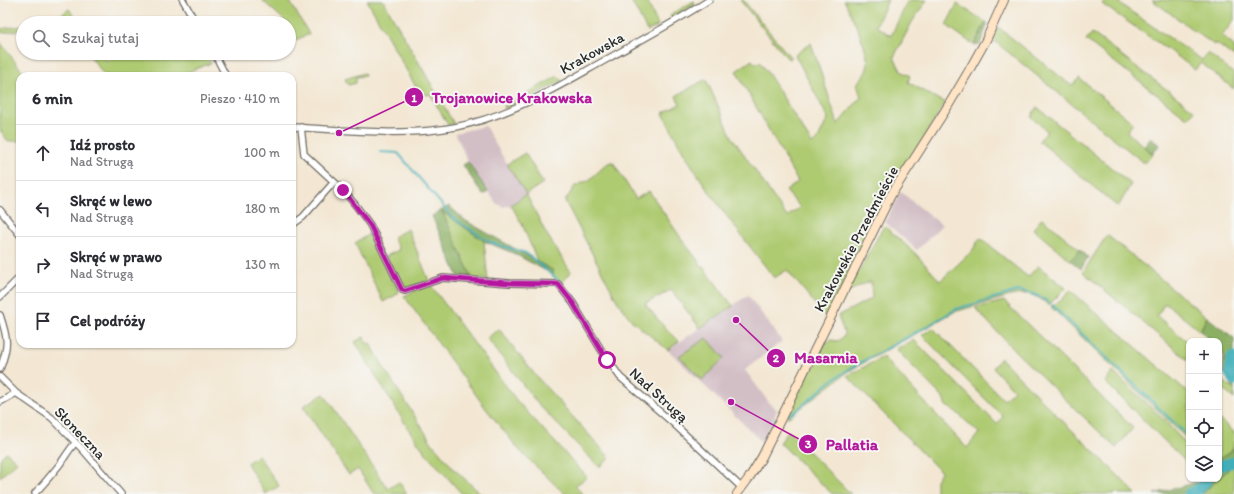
<!DOCTYPE html>
<html lang="pl">
<meta charset="utf-8">
<style>
:root{--surface:#fff;--page:#f2f2f3;--text:#2b2b33;--muted:#7c7c81;--line:#e1e1e2}
body{margin:0;font-family:Itim,sans-serif;background:var(--page);color:var(--text)}
.controls{position:absolute;right:12px;bottom:12px;display:grid;overflow:hidden;border-radius:8px;box-shadow:0 1px 3px #0004}
.controls button{width:36px;height:36px;display:grid;place-items:center;padding:0;border:0;border-bottom:1px solid var(--line);background:var(--surface);color:var(--text);font:20px sans-serif}
.stop{position:absolute;width:12px;height:12px;margin:-9px;border:3px solid #b5179e;border-radius:50%;background:#fff}
.stop.end{background:#b5179e;border-color:#fff;box-shadow:0 1px 4px #0008}
.list{margin:0;padding:0;list-style:none}
h2{display:flex;justify-content:space-between;align-items:center;height:52px;margin:0;padding:0 16px;font-size:17px}
h2 small{font-size:13px;font-weight:400;color:var(--muted)}
.list li{display:grid;grid-template-columns:26px 1fr auto;gap:12px;align-items:center;box-sizing:border-box;height:56px;padding:0 16px;border-top:1px solid var(--line)}
.list b{display:block;font-size:15px;white-space:nowrap}
.list p{margin:0;font-size:13px;white-space:nowrap;color:var(--muted)}
.list em{font-size:13px;font-style:normal;color:var(--muted)}
.icon{flex:none;width:22px;height:22px;fill:none;stroke:currentColor;stroke-width:2;stroke-linecap:round;stroke-linejoin:round}
.map{position:relative;flex:none;width:1234px;height:494px;overflow:hidden}
.search{position:absolute;background:var(--surface);box-shadow:0 1px 3px #0004;left:16px;top:16px;width:280px;height:44px;display:flex;align-items:center;gap:10px;box-sizing:border-box;padding:0 14px;border-radius:22px;color:var(--muted);font-size:15px}
.panel{position:absolute;background:var(--surface);box-shadow:0 1px 3px #0004;left:16px;top:72px;width:280px;height:276px;border-radius:12px}
.map>svg:first-child{display:block}
.industrial{fill:#d2bec5}
.green{fill:#afcb72;stroke:#6d7b4e}
.forest{fill:#8baf64;stroke:#5b6d48}
.lines{fill:none;stroke-linecap:round;stroke-linejoin:round}
.stream{stroke:#3fafb9;stroke-width:2}
.river{stroke:#3fafb9;stroke-width:11}
.street-casing{stroke:#716d66;stroke-width:8}
.secondary-casing{stroke:#716d66;stroke-width:10}
.street{stroke:#fff;stroke-width:5.5}
.secondary{stroke:#ffe4c6;stroke-width:8}
.route{stroke:#b5179e;stroke-width:5}
.labels{text-anchor:middle;dominant-baseline:central;stroke-width:4;stroke-linejoin:round;paint-order:stroke}
.street-label{font-size:15px;fill:#2b2b2b;stroke:#f6f6f2}
.leader{fill:none;stroke:#b5179e;stroke-width:1.5}
.callout-dot{fill:#b5179e;stroke:#f6f6f2;stroke-width:1.5}
.mark-label{font-size:12px;text-anchor:middle;font-weight:bold;fill:#fff}
.callout-label{font-size:16px;text-anchor:middle;font-weight:bold;fill:#b5179e;stroke:#f6f6f2;stroke-width:4;stroke-linejoin:round;paint-order:stroke}
</style>
<div class="map">
<svg width="1234" height="494" viewBox="0 0 1234 494">
<rect width="100%" height="100%" fill="#f6f6f2"/>
<filter id="ink" filterUnits="userSpaceOnUse"><feTurbulence type="fractalNoise" baseFrequency=".025" numOctaves="2"/><feDisplacementMap in="SourceGraphic" scale="8" xChannelSelector="R" yChannelSelector="G"/><feConvolveMatrix kernelMatrix="1 2 1 2 8 2 1 2 1" color-interpolation-filters="sRGB"/></filter>
<filter id="wash" filterUnits="userSpaceOnUse"><feTurbulence type="fractalNoise" baseFrequency=".012" numOctaves="4" result="noise"/><feDisplacementMap in="SourceGraphic" scale="16" xChannelSelector="R" yChannelSelector="G"/><feGaussianBlur stdDeviation="0.9" result="paint"/><feColorMatrix in="noise" values="0 0 0 0 0 0 0 0 0 0 0 0 0 0 0 0 0 1.4 0 .05"/><feComposite in="paint" operator="in"/></filter>
<g filter="url(#wash)">
<rect width="100%" height="100%" fill="#f3e7d3"/>
<path class="industrial" d="M 485,126 L 507,164 L 526,194 L 511,205 L 503,207 L 496,203 L 468,162 L 455,133 Z
M 901,192 L 942,225 L 917,250 L 885,222 Z
M 748,295 L 782,341 L 745,370 L 770,404 L 777,410 L 762,442 L 668,350 Z"/>
<path class="green" d="M 262,0 L 289,0 L 309,34 L 294,41 L 289,30 L 289,23 L 286,23 L 284,20 Z
M 367,0 L 383,0 L 454,124 L 448,125 L 430,94 L 421,96 Z
M 631,0 L 647,0 L 658,26 L 647,31 Z
M 740,0 L 743,0 L 791,58 L 788,59 Z
M 844,0 L 888,0 L 876,26 L 891,36 L 908,0 L 927,0 L 912,22 L 894,57 L 901,71 L 910,76 L 908,82 L 941,101 L 946,102 L 888,195 L 826,317 L 787,270 L 774,278 C 734,225 691,174 663,113 L 680,104 L 676,96 L 706,79 L 732,137 L 787,217 L 800,207 L 786,191 L 798,182 L 736,71 L 752,60 L 755,64 L 760,62 L 768,73 L 812,144 L 818,139 L 828,118 L 795,55 L 811,43 L 838,124 L 861,97 L 857,84 C 860,79 866,74 867,68 C 872,56 850,12 844,0 Z
M 1105,0 L 1119,0 L 1121,2 L 1120,4 L 1202,60 L 1208,53 L 1234,74 L 1234,89 L 1201,63 L 1195,70 L 1177,56 L 1102,4 Z
M 1152,0 L 1232,0 L 1234,2 L 1234,20 L 1222,36 L 1234,46 L 1234,57 L 1216,43 L 1214,45 Z
M 694,1 L 695,5 L 672,18 L 670,15 Z
M 957,4 L 986,22 L 974,45 L 946,25 Z
M 69,9 L 79,23 L 61,23 L 57,18 Z
M 188,16 L 192,23 L 175,23 Z
M 22,26 L 23,30 L 0,33 L 0,29 Z
M 998,27 L 1072,86 L 1079,78 L 1133,123 L 1127,132 L 1153,154 L 1144,163 L 992,39 Z
M 1092,33 L 1195,111 L 1187,118 L 1086,40 Z
M 0,42 L 26,76 L 20,76 L 20,141 L 8,141 L 0,130 Z
M 88,53 L 101,53 L 107,61 L 121,53 L 206,53 L 211,63 L 177,76 L 105,76 Z
M 364,73 L 365,76 L 356,77 L 356,83 L 348,85 L 345,79 Z
M 558,76 L 562,81 L 505,109 L 504,106 Z
M 1037,107 L 1131,184 L 1118,207 L 1039,141 L 1047,131 L 1031,117 Z
M 525,153 L 543,183 L 526,194 L 546,233 L 571,272 L 562,283 L 558,282 L 552,274 L 554,271 L 538,263 L 522,224 L 511,205 L 526,194 L 507,164 Z
M 613,162 L 636,199 L 649,191 L 683,241 L 733,306 L 700,328 L 671,290 L 645,304 L 660,322 L 679,341 L 668,350 L 632,321 L 617,301 L 565,201 L 575,186 L 589,180 L 608,163 Z
M 441,211 L 484,241 L 488,280 L 472,278 Z
M 1042,218 L 1080,250 L 1070,260 L 1033,229 Z
M 884,226 L 915,253 L 940,281 L 972,251 L 980,238 L 1028,277 L 1038,266 L 1066,288 L 1049,305 L 1039,298 L 1029,294 L 1021,294 L 1010,296 L 954,312 L 849,371 L 789,417 L 787,417 L 822,345 L 831,340 L 838,341 L 845,335 L 838,316 L 872,298 L 871,281 L 847,292 Z
M 408,229 L 429,281 L 406,289 L 401,287 L 386,256 L 399,250 L 393,237 Z
M 371,233 L 399,292 L 396,295 L 383,302 L 355,243 Z
M 1107,235 L 1207,317 L 1200,331 L 1165,303 L 1157,316 L 1189,343 L 1189,361 L 1083,272 Z
M 430,284 L 517,401 L 587,477 L 575,486 L 583,494 L 565,494 L 520,451 L 487,410 L 404,296 Z
M 1070,290 L 1189,393 L 1189,441 L 1051,307 L 1062,300 Z
M 1004,301 L 1133,428 L 1116,448 L 1017,353 L 975,308 Z
M 933,328 L 1004,400 L 1014,390 L 993,368 L 1001,358 C 1044,405 1092,448 1136,494 L 1119,494 L 1117,492 L 1114,494 L 936,494 L 936,480 L 941,472 L 847,376 L 883,357 L 967,448 L 979,433 L 955,411 L 946,406 L 943,398 L 896,349 L 914,340 L 997,424 L 1003,417 L 922,335 Z
M 499,329 L 536,376 L 610,458 L 599,467 L 537,403 L 487,338 Z
M 364,337 L 367,344 L 370,343 L 387,373 L 432,443 L 454,469 L 481,494 L 462,494 L 425,452 L 409,430 L 355,342 Z
M 707,338 L 724,358 L 702,380 L 679,356 Z
M 1113,372 L 1161,417 L 1189,447 L 1189,465 L 1105,382 Z
M 1219,377 L 1234,390 L 1234,399 L 1219,386 Z
M 324,394 L 388,489 L 399,482 L 407,494 L 374,494 L 358,469 L 349,475 L 303,406 Z
M 1219,419 L 1234,432 C 1234,450 1234,449 1219,459 Z
M 788,431 L 851,494 L 832,494 L 780,443 Z
M 6,452 L 17,462 L 0,477 L 0,459 Z
M 258,455 L 279,486 L 265,494 L 247,463 Z
M 1234,466 L 1234,494 L 1202,494 L 1231,467 Z"/>
<path class="forest" d="M 986,22 L 988,23 L 980,44 L 974,45 Z
M 1151,138 L 1159,145 L 1153,154 L 1144,147 Z
M 468,162 L 488,192 L 483,195 L 463,165 Z
M 449,206 L 466,221 L 554,271 L 552,274 L 513,253 L 484,241 L 442,211 L 472,278 L 458,276 L 432,216 Z
M 1080,250 L 1088,257 L 1081,269 L 1070,260 Z
M 1207,317 L 1234,338 L 1234,390 L 1223,371 L 1224,356 L 1219,350 L 1219,341 L 1210,341 L 1200,331 Z
M 1234,447 L 1234,466 L 1231,467 L 1219,478 L 1219,459 L 1231,451 Z
M 1199,479 L 1218,479 L 1202,494 L 1154,494 L 1198,482 Z"/>
<g class="lines">
<path class="stream" d="M 380,152 L 398,153 L 454,219 L 492,243 L 526,253 L 559,281
M 1052,305 L 1189,437
M 788,414 L 795,412 L 831,381 L 849,369 L 919,331 L 956,309 L 1018,291 C 1031,292 1039,296 1050,303
M 756,459 L 776,418"/>
<path class="river" d="M 1234,357 L 1231,360 L 1230,374 L 1234,380
M 1219,466 L 1234,462
M 1189,494 L 1199,489 L 1208,479"/>
</g>
</g>
<g filter="url(#ink)">
<g class="lines">
<g class="street-casing">
<path id="street" d="M 183,0 L 196,23
M 214,53 L 226,76
M 292,127 C 344,130 404,137 455,127 C 512,116 560,85 609,58 C 643,39 677,21 709,0
M 301,127 L 304,154 L 343,190 L 357,207 L 370,225 L 402,290 L 405,291 L 443,278 L 509,283 L 558,284 L 573,303 L 600,348 L 620,377 L 674,424 L 742,488
M 0,210 L 20,235
M 292,225 L 303,217 L 334,182
M 0,297 L 20,277
M 0,315 C 8,339 9,345 0,369
M 0,377 L 16,393 L 52,418 L 83,450 L 121,494
M 0,402 L 16,393
M 35,493 C 44,484 52,474 60,464 C 65,457 69,450 75,443"/>
</g>
<g class="secondary-casing">
<path id="secondary" d="M 737,494 L 749,478 L 762,457 L 891,195 L 948,106 L 967,74 L 986,40 L 1004,0"/>
</g>
<use href="#street" class="street"/>
<use href="#secondary" class="secondary"/>
</g>
</g>
<g class="lines" filter="url(#ink)">
<path class="route" d="M 343,190 L 354,204 L 370,225 L 402,290 L 405,291 L 443,278 L 509,283 L 558,284 L 573,303 L 607,360"/>
</g>
<g class="labels">
<g class="street-label">
<text transform="translate(592 53) rotate(-29)">Krakowska</text>
<text transform="translate(856 239) rotate(-62)">Krakowskie Przedmieście</text>
<text transform="translate(659 395) rotate(42)">Nad Strugą</text>
<text transform="translate(80 433) rotate(46)">Słoneczna</text>
</g>
</g>
<path class="leader" d="M339 133L414 97M736 320L776 358M731 402L808 444"/>
<g class="callout-dot">
<circle cx="339" cy="133" r="4"/>
<circle cx="736" cy="320" r="4"/>
<circle cx="731" cy="402" r="4"/>
<circle cx="414" cy="97" r="10"/>
<circle cx="776" cy="358" r="10"/>
<circle cx="808" cy="444" r="10"/>
</g>
<g class="mark-label">
<text x="414" y="102">1</text>
<text x="776" y="362">2</text>
<text x="808" y="448">3</text>
</g>
<g class="callout-label">
<text x="512" y="103">Trojanowice Krakowska</text>
<text x="826" y="363">Masarnia</text>
<text x="852" y="450">Pallatia</text>
</g>
</svg>
<div class="controls">
<button>+</button>
<button>−</button>
<button><svg class="icon" aria-label="locate" viewBox="0 0 24 24"><circle cx="12" cy="12" r="6"/><path d="M12 2v4M12 18v4M2 12h4M18 12h4"/></svg></button>
<button><svg class="icon" aria-label="layers" viewBox="0 0 24 24"><path d="M12 4l9 5-9 5-9-5zM3 14l9 5 9-5"/></svg></button>
</div>
<div class="stop" style="left:607px;top:360px"></div>
<div class="stop end" style="left:343px;top:190px"></div>
<div class="search"><svg class="icon" aria-label="search" viewBox="0 0 24 24"><circle cx="10" cy="10" r="6"/><path d="M15 15l6 6"/></svg>Szukaj tutaj</div>
<section class="panel">
<h2>6 min<small>Pieszo · 410 m</small></h2>
<ul class="list">
<li><svg class="icon" aria-label="ahead" viewBox="0 0 24 24"><path d="M12 20V5M6 11l6-6 6 6"/></svg><div><b>Idź prosto</b><p>Nad Strugą</p></div><em>100 m</em></li>
<li><svg class="icon" aria-label="left" viewBox="0 0 24 24"><path d="M17 20v-9H6M10 6l-5 5 5 5"/></svg><div><b>Skręć w lewo</b><p>Nad Strugą</p></div><em>180 m</em></li>
<li><svg class="icon" aria-label="right" viewBox="0 0 24 24"><path d="M7 20v-9h11M14 6l5 5-5 5"/></svg><div><b>Skręć w prawo</b><p>Nad Strugą</p></div><em>130 m</em></li>
<li><svg class="icon" aria-label="arrive" viewBox="0 0 24 24"><path d="M6 21V4h12l-3 4 3 4H6"/></svg><div><b>Cel podróży</b></div></li>
</ul>
</section>
</div>
